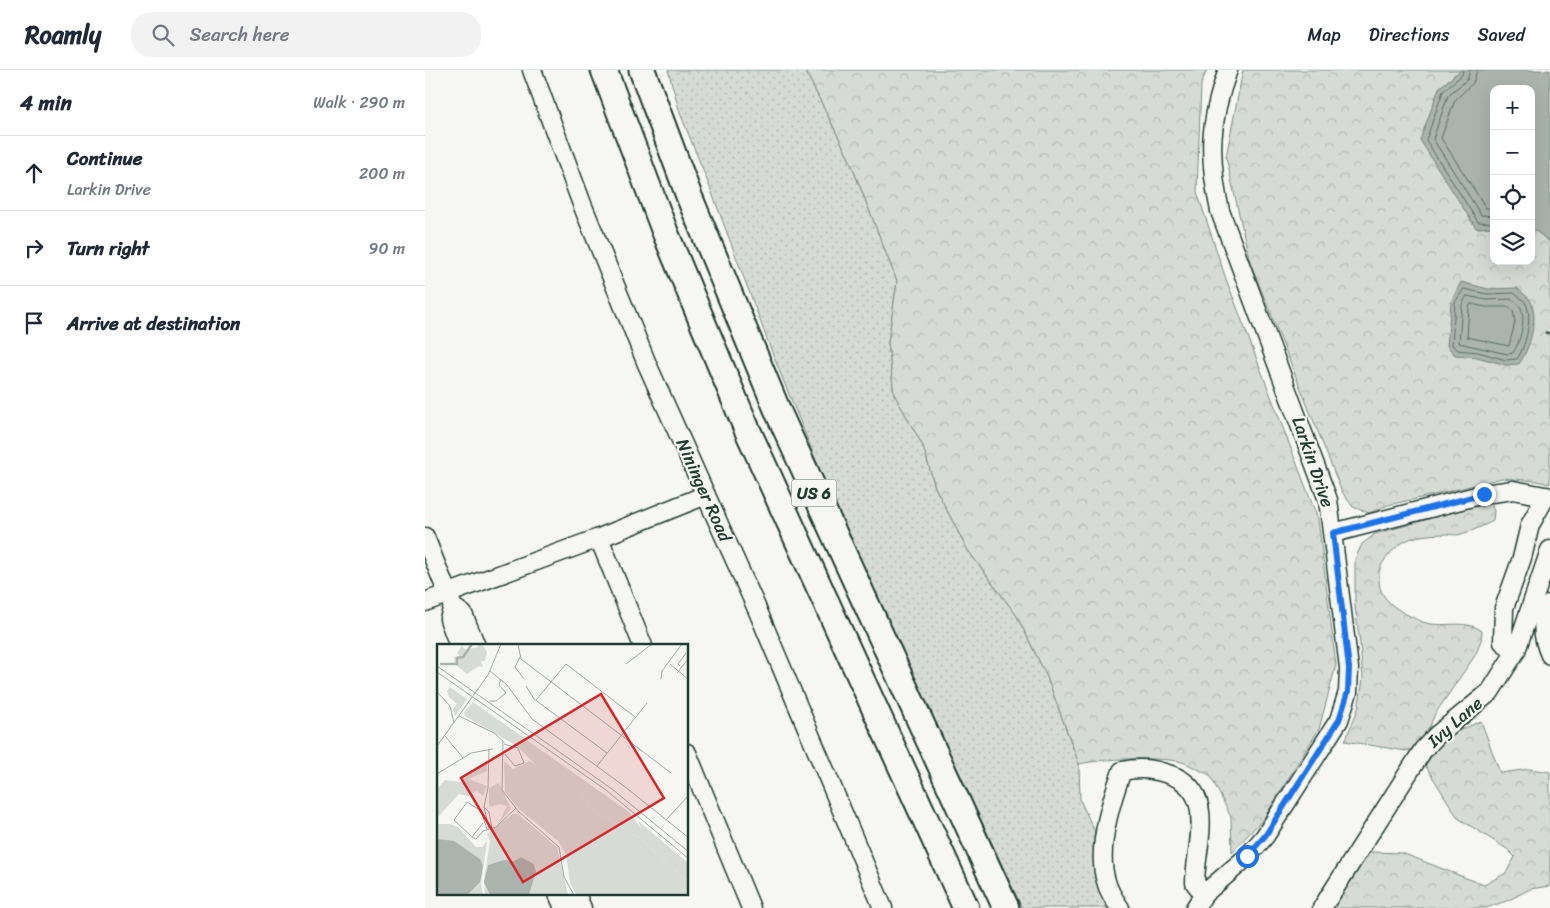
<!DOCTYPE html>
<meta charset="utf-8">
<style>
:root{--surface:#fff;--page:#f2f2f3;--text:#1f2937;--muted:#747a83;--line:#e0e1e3}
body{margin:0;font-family:Sriracha,sans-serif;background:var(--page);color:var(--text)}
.controls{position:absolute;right:15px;top:15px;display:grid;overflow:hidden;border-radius:10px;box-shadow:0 5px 20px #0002}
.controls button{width:45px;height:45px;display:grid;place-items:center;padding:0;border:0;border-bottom:1px solid var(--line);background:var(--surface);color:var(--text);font:25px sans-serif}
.stop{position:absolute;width:15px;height:15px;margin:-11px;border:4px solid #1a73e8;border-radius:50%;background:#fff}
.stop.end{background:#1a73e8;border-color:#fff;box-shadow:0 1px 5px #0008}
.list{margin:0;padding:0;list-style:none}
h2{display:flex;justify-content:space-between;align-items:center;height:65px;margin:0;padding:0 20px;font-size:21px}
h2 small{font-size:16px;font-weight:400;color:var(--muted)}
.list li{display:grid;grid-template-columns:32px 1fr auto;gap:15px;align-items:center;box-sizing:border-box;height:75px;padding:0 20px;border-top:1px solid var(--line)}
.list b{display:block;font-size:19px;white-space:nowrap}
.list p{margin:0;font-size:16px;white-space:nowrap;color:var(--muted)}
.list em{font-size:16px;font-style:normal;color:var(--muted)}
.icon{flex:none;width:28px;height:28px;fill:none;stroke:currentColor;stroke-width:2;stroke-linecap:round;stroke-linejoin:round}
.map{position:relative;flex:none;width:1125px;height:838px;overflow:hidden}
header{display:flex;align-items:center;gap:30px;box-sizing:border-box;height:70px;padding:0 25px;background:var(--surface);border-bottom:1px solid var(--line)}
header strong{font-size:24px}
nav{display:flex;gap:28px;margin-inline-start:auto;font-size:18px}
.search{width:350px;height:45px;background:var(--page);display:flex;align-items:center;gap:12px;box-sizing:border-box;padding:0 18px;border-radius:20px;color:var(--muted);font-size:19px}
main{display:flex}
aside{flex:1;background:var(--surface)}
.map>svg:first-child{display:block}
.green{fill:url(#green-dots);stroke:#7a8c85}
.forest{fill:url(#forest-crowns);stroke:#7a8c85}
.water{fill:#aab3ae;stroke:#72847d}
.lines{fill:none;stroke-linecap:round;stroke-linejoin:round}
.shore{stroke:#576c65;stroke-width:1}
.minor-casing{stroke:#1f3d34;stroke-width:21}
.highway-casing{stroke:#1f3d34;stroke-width:29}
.path{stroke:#1f3d34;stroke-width:2;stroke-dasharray:4 4;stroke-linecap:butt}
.minor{stroke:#f6f6f2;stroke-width:18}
.highway{stroke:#f6f6f2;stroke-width:25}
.route{stroke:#1a73e8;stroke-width:6}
.labels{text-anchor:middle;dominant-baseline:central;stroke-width:4.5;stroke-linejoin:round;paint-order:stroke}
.shield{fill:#f6f6f2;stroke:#60746d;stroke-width:1}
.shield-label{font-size:16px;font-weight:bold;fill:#1f3d34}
.street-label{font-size:18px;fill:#1f3d34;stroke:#f6f6f2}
.inset-river{fill:none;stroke:#aab3ae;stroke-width:2.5}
.inset-road{fill:none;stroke:#a0aca6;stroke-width:1}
.view{fill:#d62828;fill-opacity:0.15;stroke:#d62828;stroke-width:2.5}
.inset-edge{fill:none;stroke:#1f3d34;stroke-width:2.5}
</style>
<header>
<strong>Roamly</strong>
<div class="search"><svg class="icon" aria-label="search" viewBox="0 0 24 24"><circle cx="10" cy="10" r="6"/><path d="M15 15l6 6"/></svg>Search here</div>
<nav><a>Map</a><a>Directions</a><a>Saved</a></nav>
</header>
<main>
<aside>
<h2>4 min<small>Walk · 290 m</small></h2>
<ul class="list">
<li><svg class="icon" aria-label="ahead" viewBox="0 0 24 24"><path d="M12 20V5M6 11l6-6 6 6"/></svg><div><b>Continue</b><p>Larkin Drive</p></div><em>200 m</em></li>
<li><svg class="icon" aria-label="right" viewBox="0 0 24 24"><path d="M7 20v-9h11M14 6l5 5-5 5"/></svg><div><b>Turn right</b></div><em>90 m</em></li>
<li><svg class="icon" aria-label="arrive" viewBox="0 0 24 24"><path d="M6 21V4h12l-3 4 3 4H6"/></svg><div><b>Arrive at destination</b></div></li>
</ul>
</aside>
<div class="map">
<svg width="1125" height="838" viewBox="0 0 1125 838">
<defs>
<pattern id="green-dots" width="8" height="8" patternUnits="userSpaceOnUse" patternTransform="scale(1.25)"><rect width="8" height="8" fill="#d6dbd6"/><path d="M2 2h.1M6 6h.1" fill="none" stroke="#b7bdb8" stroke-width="1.8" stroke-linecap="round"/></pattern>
<pattern id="forest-crowns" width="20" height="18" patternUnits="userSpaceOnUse" patternTransform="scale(1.25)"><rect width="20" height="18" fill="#d6dbd6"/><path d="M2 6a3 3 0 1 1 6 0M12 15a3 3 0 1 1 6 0" fill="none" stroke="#b7bdb8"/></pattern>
</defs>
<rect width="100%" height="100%" fill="#f6f6f2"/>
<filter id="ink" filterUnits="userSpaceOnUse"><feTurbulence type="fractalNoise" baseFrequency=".02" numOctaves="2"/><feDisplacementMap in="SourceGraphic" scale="10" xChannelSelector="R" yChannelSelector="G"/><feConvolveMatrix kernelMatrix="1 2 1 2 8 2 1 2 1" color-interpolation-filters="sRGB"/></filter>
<g filter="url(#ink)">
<path class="green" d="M 243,0 L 380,0 L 423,86 L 472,211 L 463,273 L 469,324 L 498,376 L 510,417 L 542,479 L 592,546 L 622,607 L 654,694 L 655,730 L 670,762 L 669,790 L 686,838 L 597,838 L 406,427 L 348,285 L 284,115 L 255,43 Z"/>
<path class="forest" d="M 380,0 L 782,0 L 776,14 L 772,122 L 801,209 L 893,449 L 911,595 L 894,659 L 839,748 L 807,782 L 806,747 L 785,705 C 775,701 763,693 753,691 C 724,687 683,688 654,694 L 622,607 L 592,546 L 542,479 L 510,417 L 498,376 L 469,324 L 463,273 L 472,211 L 423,86 Z
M 818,0 L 1036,0 L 1014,18 L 1051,158 L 1069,157 L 1069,191 L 1106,191 L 1106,157 L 1125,172 L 1125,414 L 1112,411 L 1077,408 L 1013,424 L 963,435 L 944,443 L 928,437 L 917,422 L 825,192 L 801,87 Z
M 1066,434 L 1069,441 L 1068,451 C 1058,456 1048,461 1036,464 C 1031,466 1026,464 1021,464 C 996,465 980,465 963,486 C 957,493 953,499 954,510 C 954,532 979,544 998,552 C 1017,559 1039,548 1057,561 L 1056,570 L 1051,584 L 1010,644 L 1005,656 L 991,678 L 981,681 L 920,671 L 933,639 L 938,609 L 935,574 L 930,537 L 930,489 L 937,474 L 950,464 L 1050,436 Z
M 1056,651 L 1075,703 L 1105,699 L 1125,702 L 1125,816 L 1105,819 L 1084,830 L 1061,838 L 907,838 L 928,799 L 946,782 L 977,783 L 1059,815 L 1081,803 L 1090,787 L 1082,779 L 1033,748 L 1000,695 L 1020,667 Z"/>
<path class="water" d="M 1036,0 L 1125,0 L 1125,172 L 1106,157 L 1106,19 L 1069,19 L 1069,157 L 1051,158 L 995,70 L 1014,18 Z
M 1036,212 L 1063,219 L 1092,218 C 1096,222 1104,227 1106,232 C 1114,249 1104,280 1094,294 L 1081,295 L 1052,287 L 1030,285 L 1022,276 L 1026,232 Z"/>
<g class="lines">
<path class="shore" d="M 1038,0 L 1037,5 L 1018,21 L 1001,70 L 1053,152 L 1069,153
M 1045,0 L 1042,10 L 1023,25 L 1008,69 L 1056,145 L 1069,146
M 1052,0 L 1048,13 L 1030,30 L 1016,68 L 1061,138 L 1069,139
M 1039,219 L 1062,224 L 1089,223 C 1093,226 1099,230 1101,234 C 1108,248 1100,278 1092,289 L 1081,290 L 1053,282 L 1033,280 L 1027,275 L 1030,233 Z
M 1042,226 L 1062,230 L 1087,229 C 1089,231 1094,235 1096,238 C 1101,250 1095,273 1088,283 L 1082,284 L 1034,273 L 1037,235 Z
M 1046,234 L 1061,237 L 1084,237 L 1088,240 L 1090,252 L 1084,276 L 1042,267 L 1044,238 Z"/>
<g class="minor-casing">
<path id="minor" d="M 107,0 L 157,134 L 222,294 L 332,539 L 458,838
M 908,463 L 1059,424 L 1088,420 L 1125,427
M 0,467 L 28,537 L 38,544 L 51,576
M 174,468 L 218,576
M 0,532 L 174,468 L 281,425
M 1125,534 C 1115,550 1118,569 1125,585
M 28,537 L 24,549 L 34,576
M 1091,581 L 1078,572 L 1079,538 L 1097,488 L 1105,455 L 1121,426
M 262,683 L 326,838
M 133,824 L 139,838
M 151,824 L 157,838
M 695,838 C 690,831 683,820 681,811 C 671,779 686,731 697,701 C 715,697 729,699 746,705 C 793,722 770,776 770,813 L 779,824
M 770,838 L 779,824 L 823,786 L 840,766 L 914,650 L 923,622 L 924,598 L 903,430 L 795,141 C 783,87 784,52 803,0
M 897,838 L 998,680 L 1012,665 L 1065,622 L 1091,581 L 1125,480"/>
</g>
<g class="highway-casing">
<path id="highway" d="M 179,0 L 240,162 L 321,357 L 541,838
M 217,0 L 264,126 L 354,344 L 581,838"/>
</g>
<path class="path" d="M 1120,262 L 1125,264"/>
<use href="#minor" class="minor"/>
<use href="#highway" class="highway"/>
</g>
</g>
<g class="lines" filter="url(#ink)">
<path class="route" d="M 822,786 L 840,766 L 914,650 L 923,622 L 924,598 L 908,463 L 1059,424"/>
</g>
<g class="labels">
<rect class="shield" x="366.5" y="409.5" width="45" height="27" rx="4"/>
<g class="shield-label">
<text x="389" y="423">US 6</text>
</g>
<g class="street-label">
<text transform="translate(888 392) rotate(71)">Larkin Drive</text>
<text transform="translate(279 420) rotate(66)">Nininger Road</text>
<text transform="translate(1030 652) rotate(-41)">Ivy Lane</text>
</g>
</g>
<g transform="translate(12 574)">
<rect width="251" height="251" fill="#f6f6f2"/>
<path d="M 13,43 L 30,55 L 18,72 L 16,65 L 20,60 L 12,53 L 10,47 ZM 36,58 L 192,168 L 206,187 L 251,227 L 251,238 L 205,196 L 152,163 L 144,149 L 103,125 L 80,102 L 28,72 L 27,69 Z" fill="#d6dbd6"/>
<path d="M 50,117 L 50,127 L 32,135 L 50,142 L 46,152 L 40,147 L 31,152 L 22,150 L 0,174 L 0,145 L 8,136 L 23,138 ZM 67,117 L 76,125 L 93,117 L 144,149 L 152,163 L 205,196 L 251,238 L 251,251 L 140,251 L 133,239 L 129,210 L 121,197 L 82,165 L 68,148 ZM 62,139 L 74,165 L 61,180 L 70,162 L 63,160 L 53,163 L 52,160 L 52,144 ZM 76,170 L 81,170 L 120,203 L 131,251 L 92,251 L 99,228 L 97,220 L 84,213 L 77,217 L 67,216 L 51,221 L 48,235 L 53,251 L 48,251 L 47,236 L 53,197 L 50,190 ZM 0,176 L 1,180 L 13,180 L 21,183 L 39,203 L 45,203 L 50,197 L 44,240 L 46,251 L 29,251 L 0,198 ZM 201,177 L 251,219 L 251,227 L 205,187 Z" fill="#d6dbd6"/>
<path d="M 41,0 L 45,0 L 50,8 L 48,17 L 44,17 L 46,23 L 42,22 L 30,30 L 18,20 L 17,13 L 23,12 L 20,9 L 25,2 L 29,6 L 41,3 Z" fill="#d6dbd6"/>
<path d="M 0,195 L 17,197 L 43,215 L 46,222 L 43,238 L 30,251 L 0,251 ZM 84,213 L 97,220 L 99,228 L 92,251 L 53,251 L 47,238 L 51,221 L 67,216 L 77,217 Z" fill="#aab3ae"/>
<path class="inset-river" d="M 3,20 L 20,20 L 20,14 L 26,13 L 35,0"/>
<path class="inset-road" d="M 81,0 L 84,15 L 234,129M 84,11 L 78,23 L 87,35M 189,20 L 215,0M 233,20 L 252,36M 0,22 L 175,145 L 252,208M 243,22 L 241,20 L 249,9M 53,27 L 70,41 L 95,75 L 187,142 L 252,194M 0,28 L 169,146 L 252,215M 240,29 L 252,14M 64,35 L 62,41 L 69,49M 224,35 L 225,27 L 245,0M 89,42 L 97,55 L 170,109M 0,48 L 13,62 L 17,79M 99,56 L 129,20 L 198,73M 52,57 L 59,57 L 69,49M 22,72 L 57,89 L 66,97 L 65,146 L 82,168 L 122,203 L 127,233 L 137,251M 8,92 L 26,114M 67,100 L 81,104 L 87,119 L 78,122 L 68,110M 0,102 L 51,31 L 64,0M 52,105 L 51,144 L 47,163 L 52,185M 160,122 L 210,59M 0,130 L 34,109 L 56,105M 47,163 L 52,168 L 55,185M 229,176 L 252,151M 46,179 L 35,193 L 39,195 L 46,187 L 59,183 L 79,164M 35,193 L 17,176 L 30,158 L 44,167 L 50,185"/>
<path class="view" d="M 164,50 L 227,154 L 86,238 L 24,134 Z"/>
<rect width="251" height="251" class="inset-edge"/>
</g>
</svg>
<div class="controls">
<button>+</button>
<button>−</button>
<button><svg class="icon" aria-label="locate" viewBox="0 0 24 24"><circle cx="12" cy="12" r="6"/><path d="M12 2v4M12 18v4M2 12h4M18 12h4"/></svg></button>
<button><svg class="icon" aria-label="layers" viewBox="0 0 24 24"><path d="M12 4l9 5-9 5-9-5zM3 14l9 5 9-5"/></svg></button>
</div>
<div class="stop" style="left:822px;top:786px"></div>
<div class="stop end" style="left:1059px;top:424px"></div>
</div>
</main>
